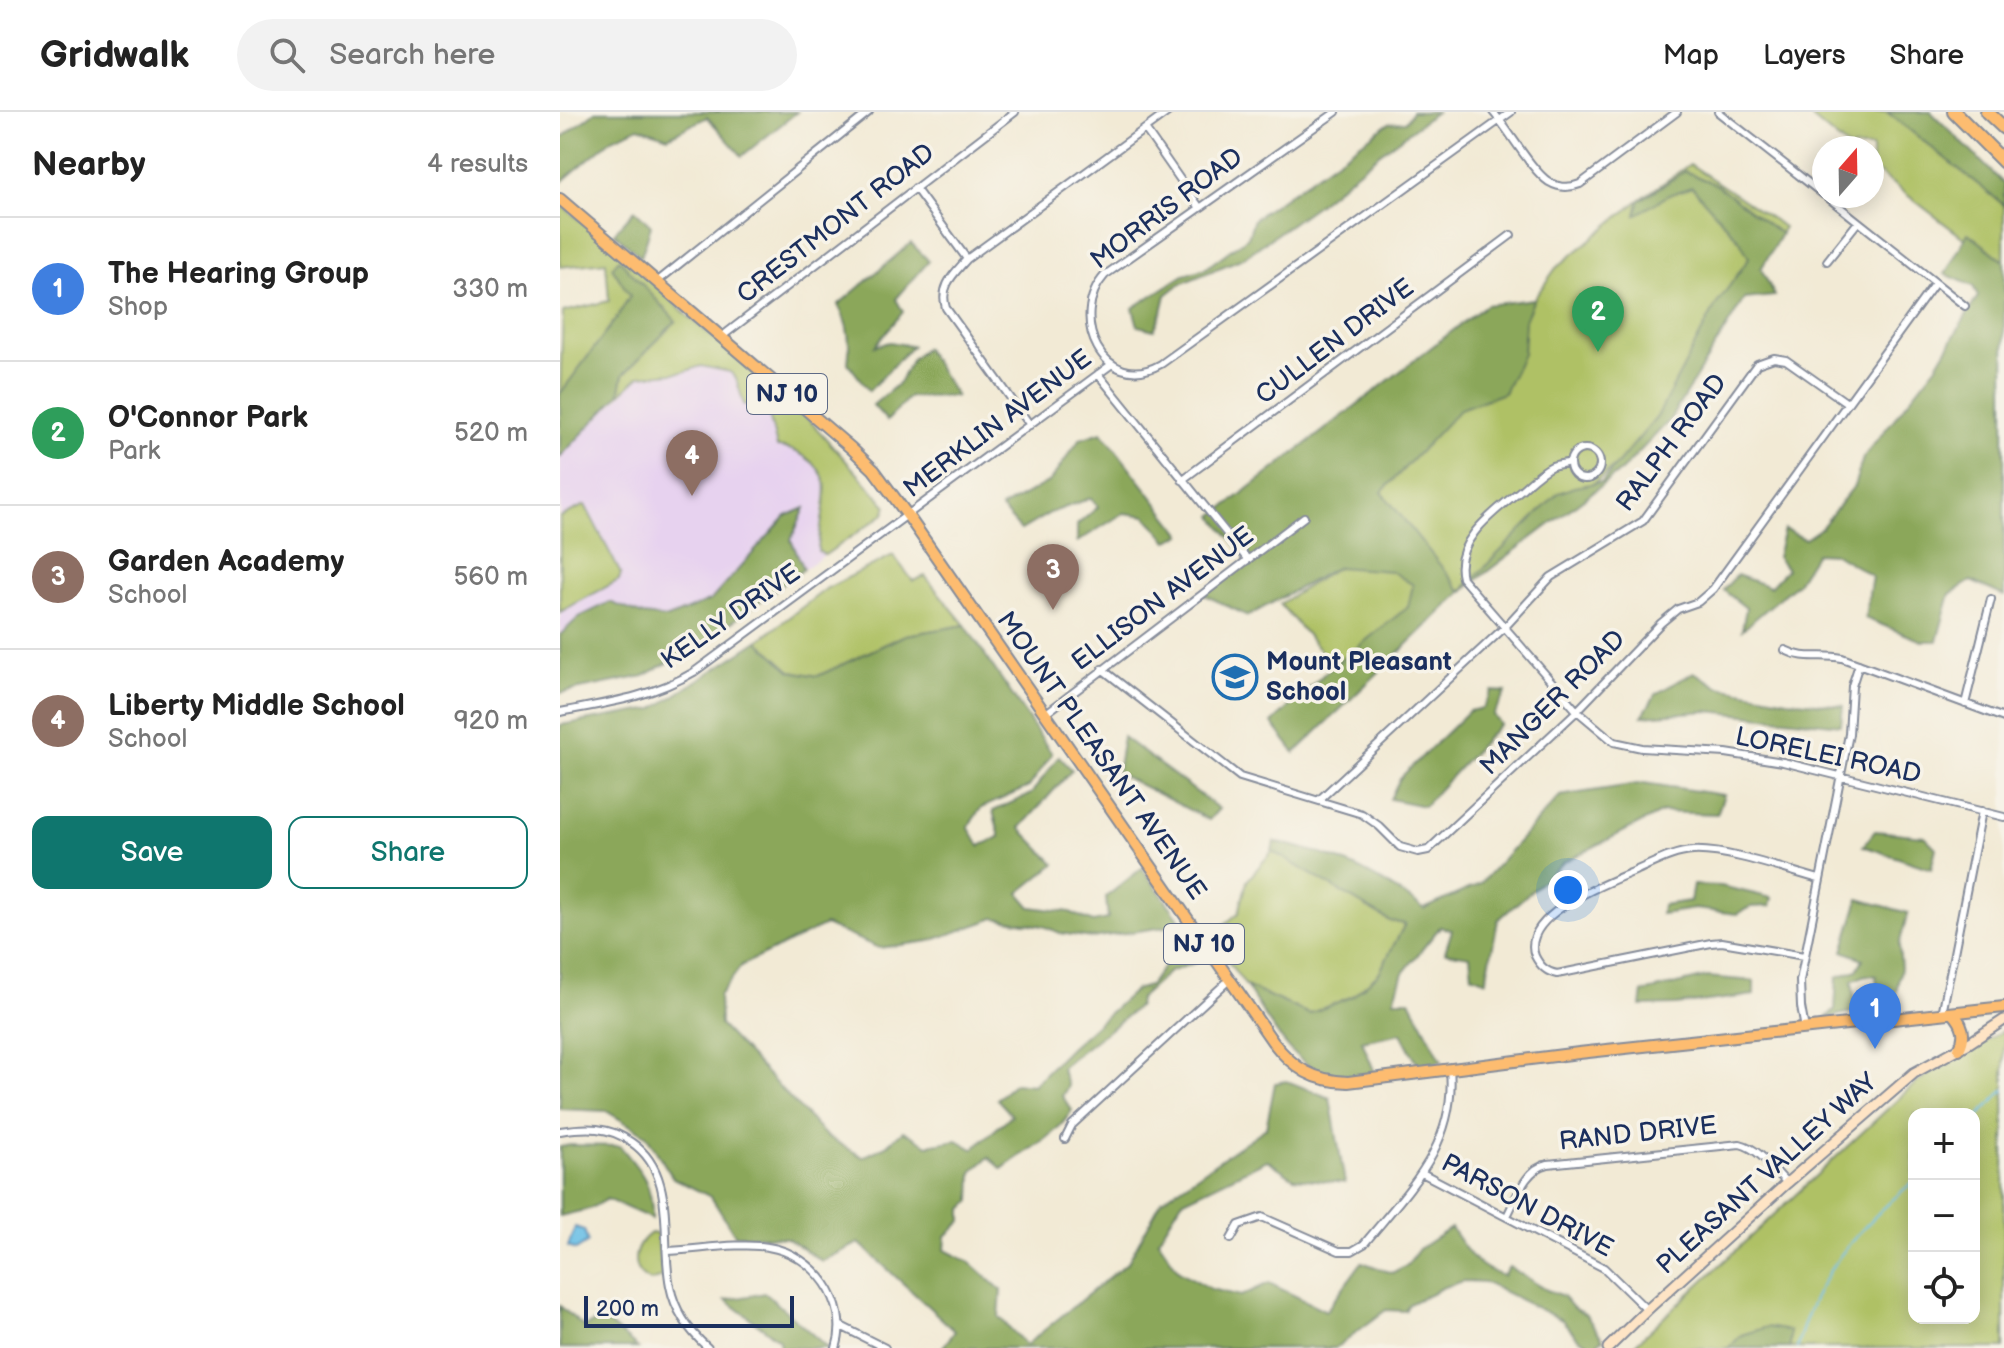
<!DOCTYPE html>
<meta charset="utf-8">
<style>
:root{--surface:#fff;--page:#f2f2f2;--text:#222;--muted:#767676;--line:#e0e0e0;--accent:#0f766e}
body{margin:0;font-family:"Balsamiq Sans",sans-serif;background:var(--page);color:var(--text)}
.controls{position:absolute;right:24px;bottom:24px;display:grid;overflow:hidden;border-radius:16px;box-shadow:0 4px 20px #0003}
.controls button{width:72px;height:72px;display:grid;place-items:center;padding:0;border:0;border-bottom:2px solid var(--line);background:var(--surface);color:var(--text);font:40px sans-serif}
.compass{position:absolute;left:1252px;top:24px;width:72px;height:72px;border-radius:50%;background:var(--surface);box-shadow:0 4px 20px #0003;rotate:20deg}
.scale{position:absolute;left:24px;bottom:20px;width:210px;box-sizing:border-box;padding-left:8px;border:4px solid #1b2f5e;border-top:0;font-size:22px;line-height:28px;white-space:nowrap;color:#1b2f5e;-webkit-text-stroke:6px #f7f3e8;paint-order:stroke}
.you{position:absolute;left:1008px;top:778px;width:28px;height:28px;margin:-20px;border:6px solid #fff;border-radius:50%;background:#1a73e8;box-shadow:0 0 0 12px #1a73e833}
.badge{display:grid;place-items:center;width:52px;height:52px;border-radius:50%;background:var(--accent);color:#fff;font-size:26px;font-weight:700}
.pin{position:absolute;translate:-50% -66px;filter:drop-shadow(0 2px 4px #0008)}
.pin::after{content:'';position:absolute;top:42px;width:28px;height:24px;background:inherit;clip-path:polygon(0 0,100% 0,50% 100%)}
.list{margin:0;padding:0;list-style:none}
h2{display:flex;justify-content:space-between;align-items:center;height:104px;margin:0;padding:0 32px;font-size:34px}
h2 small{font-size:26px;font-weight:400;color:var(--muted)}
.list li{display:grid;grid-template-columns:52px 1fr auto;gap:24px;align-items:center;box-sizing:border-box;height:144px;padding:0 32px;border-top:2px solid var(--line)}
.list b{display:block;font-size:30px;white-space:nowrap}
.list p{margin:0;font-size:26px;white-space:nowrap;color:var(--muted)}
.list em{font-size:26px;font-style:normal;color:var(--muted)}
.actions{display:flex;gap:16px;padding:24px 32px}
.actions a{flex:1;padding:18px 0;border:2px solid var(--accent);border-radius:16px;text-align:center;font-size:28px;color:var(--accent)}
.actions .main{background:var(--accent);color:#fff}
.icon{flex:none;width:44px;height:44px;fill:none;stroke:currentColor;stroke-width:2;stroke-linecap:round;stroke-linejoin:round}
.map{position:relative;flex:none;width:1444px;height:1236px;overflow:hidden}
header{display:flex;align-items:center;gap:48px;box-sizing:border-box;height:112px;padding:0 40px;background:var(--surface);border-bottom:2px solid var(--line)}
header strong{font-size:38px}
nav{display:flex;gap:44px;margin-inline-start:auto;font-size:28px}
.search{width:560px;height:72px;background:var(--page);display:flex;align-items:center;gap:20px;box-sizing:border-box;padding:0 28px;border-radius:44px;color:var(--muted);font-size:30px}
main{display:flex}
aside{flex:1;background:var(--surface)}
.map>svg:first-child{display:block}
.built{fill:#e7d2ef}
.green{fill:#afc165;stroke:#657862;stroke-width:2;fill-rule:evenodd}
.forest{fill:#8ba75a;stroke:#536b5c;stroke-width:2}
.water{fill:#6abfe6;stroke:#4277a2;stroke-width:2}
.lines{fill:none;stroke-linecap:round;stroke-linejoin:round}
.stream{stroke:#6abfe6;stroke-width:2}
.street-casing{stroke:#868c9a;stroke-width:10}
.secondary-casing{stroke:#868c9a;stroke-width:13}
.primary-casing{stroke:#868c9a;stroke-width:14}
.highway-casing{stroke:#868c9a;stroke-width:16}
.street{stroke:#fff;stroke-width:6}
.secondary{stroke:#fee4c5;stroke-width:9}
.primary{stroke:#fdbc6f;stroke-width:10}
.highway{stroke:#fdbc6f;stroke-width:12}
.labels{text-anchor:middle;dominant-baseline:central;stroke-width:7;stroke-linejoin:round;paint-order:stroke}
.shield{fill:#f7f3e8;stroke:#5d6a87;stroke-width:2}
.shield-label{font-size:24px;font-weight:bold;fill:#1b2f5e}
.street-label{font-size:26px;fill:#1b2f5e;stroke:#f7f3e8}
.poi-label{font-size:26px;font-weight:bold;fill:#1b2f5e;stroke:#f7f3e8;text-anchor:start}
</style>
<header>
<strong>Gridwalk</strong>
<div class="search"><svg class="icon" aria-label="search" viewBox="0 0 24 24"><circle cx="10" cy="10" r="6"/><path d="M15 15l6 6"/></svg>Search here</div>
<nav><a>Map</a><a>Layers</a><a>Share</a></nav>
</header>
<main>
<aside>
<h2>Nearby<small>4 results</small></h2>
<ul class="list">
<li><span class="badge" style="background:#3f7fe0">1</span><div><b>The Hearing Group</b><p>Shop</p></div><em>330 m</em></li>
<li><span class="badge" style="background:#2e9e5b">2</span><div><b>O'Connor Park</b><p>Park</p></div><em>520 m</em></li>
<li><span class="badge" style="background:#8d6e63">3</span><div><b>Garden Academy</b><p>School</p></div><em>560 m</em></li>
<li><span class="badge" style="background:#8d6e63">4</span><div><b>Liberty Middle School</b><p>School</p></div><em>920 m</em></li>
</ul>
<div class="actions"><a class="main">Save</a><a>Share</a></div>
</aside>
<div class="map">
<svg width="1444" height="1236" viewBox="0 0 1444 1236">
<rect width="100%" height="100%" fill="#f7f3e8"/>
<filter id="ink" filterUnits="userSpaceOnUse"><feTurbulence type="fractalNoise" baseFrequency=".0125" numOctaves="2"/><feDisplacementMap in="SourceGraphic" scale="16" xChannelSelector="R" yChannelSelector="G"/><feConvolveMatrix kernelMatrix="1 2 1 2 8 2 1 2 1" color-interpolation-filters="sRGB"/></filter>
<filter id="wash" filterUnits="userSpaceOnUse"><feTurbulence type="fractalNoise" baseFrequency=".006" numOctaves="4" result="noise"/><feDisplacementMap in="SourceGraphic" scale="32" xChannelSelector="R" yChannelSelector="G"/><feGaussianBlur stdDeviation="1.8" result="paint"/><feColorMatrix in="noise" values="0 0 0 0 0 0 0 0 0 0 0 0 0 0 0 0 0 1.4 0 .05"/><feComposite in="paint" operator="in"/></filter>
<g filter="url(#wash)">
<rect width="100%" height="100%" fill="#f2ead5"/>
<path class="built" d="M 141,254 L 170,260 L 176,265 L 184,293 L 198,291 L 207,295 L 225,335 L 245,344 L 256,354 L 266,372 L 258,426 L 258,439 L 265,443 L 244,457 L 231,428 L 244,396 L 226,404 L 152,488 L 108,506 L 83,503 L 49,490 L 19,505 L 0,523 L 0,345 L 80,264 L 123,260 Z"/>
<path class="green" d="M 1245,0 L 1327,0 L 1444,93 L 1444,149 L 1409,122 L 1405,127 L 1312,56 L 1312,36 L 1288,36 Z
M 1130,52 L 1224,115 L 1109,309 L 900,482 L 772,552 L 720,492 L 777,455 L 803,381 L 974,187 L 996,156 L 1078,89 Z
M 0,92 L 65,145 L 127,203 L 250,309 L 327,394 L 324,402 L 265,443 L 258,439 C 258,422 269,382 265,370 C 259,350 236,336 217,335 L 207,295 L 200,296 L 198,291 L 184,293 L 176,266 L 170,260 L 141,254 L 123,260 L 80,264 L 59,283 L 63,263 L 116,209 L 52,155 L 70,183 L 58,204 L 0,282 L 3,200 L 49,189 L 46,150 L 0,155 Z
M 25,393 L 61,462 L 59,468 L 0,500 L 0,405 Z
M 333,443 L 353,469 L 365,464 L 405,513 L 345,523 L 258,564 L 231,559 L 198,529 L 267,476 Z
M 712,739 L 830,809 L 845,812 L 819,861 L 793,884 L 749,902 L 686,874 L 649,824 L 679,801 L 687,769 Z
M 1444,918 L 1444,1236 L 1071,1236 L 1350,976 C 1379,952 1413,938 1444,918 ZM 1354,1002 L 1414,1002 L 1414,1206 L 1354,1206 Z
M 91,1121 L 97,1122 L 102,1165 L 90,1169 C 68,1158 72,1135 91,1121 Z"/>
<path class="forest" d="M 35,0 L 237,0 L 182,44 L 147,5 L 108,25 L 79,15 L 52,27 L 0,71 L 0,27 Z
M 852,0 L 876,0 L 819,42 L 757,93 L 683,146 L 620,172 L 606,183 L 602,200 L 594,218 L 578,214 L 573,196 L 624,163 L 646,156 L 688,125 L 694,107 L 829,11 L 845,10 Z
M 1327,0 L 1371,0 L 1444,72 L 1444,93 Z
M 1125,59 L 1157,73 L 1221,122 L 1201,157 L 1215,184 L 1184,187 L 1109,309 L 1062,358 L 908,474 L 735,641 L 712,611 L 765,561 L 848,495 L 853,473 L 831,459 L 777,455 L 688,504 L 643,482 L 688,448 L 653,404 L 926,193 L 974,187 L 965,208 L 963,242 L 944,281 L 900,297 L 822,380 L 901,479 L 998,381 L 1014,375 L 1042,370 L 1097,305 L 1156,193 L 1189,146 L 1180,129 L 1132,75 L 1109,83 L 1076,103 L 1079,89 Z
M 75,98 L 91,114 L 81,145 L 54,121 Z
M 1408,121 L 1444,149 L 1444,484 L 1411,469 L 1390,482 L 1377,529 L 1362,529 L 1305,506 L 1312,464 L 1275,442 L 1256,441 L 1237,471 L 1182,518 L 1186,496 L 1163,478 L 1177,463 L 1210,475 L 1227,457 L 1217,445 L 1224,417 L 1245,427 L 1261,416 L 1294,374 L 1303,346 L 1377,253 L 1418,184 L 1413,174 L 1385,162 Z
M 351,131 L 369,149 L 336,187 L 343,200 L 315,234 L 330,230 L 352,234 L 309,279 L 288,251 C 291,230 289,212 278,193 Z
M 59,147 L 116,209 L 63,263 L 59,283 L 0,345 L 0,282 L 58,204 L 70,184 L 52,155 Z
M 365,236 L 396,284 L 349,285 L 327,309 L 313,293 L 339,271 L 352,247 Z
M 542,320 L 622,423 L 608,429 L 586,404 L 564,401 L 517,430 L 517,413 L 538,395 L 531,386 L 490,401 L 461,418 L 441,396 L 490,369 L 520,327 Z
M 245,396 L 231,428 L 244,457 L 144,531 L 84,564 L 0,581 L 0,523 L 19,505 L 50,490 L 83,503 L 108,506 L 151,488 L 226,404 Z
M 405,513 L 492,642 L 469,675 L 421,696 L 408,715 L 420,734 L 440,725 L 433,699 L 471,682 L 499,644 L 512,658 L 460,716 L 495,752 L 459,781 L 471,795 L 510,800 L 533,810 L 548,807 L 546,785 L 582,756 L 620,808 L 611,814 L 532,826 L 500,821 L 483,814 L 435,806 L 370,829 L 319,836 L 265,813 L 182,853 L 159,884 L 160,913 L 266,1024 L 303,1045 L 326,1034 L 343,1019 L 368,1033 L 397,1028 L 413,1037 L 452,1003 L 437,987 L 455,971 L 473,973 L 510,936 L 575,878 L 589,874 L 622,830 L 640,849 L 609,860 L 579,887 L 578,894 C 553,917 526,933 501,956 L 508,974 L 502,984 L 512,998 C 497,1025 465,1038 442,1057 L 429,1045 L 412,1060 L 411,1089 L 402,1098 L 402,1109 L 386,1124 L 385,1138 L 411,1151 L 441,1178 L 439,1205 L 466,1233 L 568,1150 L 602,1088 L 706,1016 L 715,971 L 727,969 L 770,986 L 785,1071 L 734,1066 L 707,1048 L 622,1089 L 598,1128 L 619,1159 L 651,1177 L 681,1184 L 709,1171 L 766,1199 L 802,1150 L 832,1161 L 847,1153 L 859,1137 L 891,1116 C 908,1141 915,1154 943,1164 L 949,1155 L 987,1178 L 1003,1184 L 1013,1196 L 1025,1202 L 1043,1227 L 1033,1235 L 1017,1225 L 1002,1208 L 924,1170 L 904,1169 L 884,1175 L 849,1192 L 845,1199 L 826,1198 L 775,1236 L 382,1236 L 395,1219 L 299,1131 L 262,1149 L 227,1126 L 175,1123 L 151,1085 L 113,1066 L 86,1023 L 46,999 L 0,997 L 0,613 L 94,597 L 198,529 L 231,559 L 258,564 L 345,523 Z
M 1134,560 L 1159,575 L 1228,588 L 1283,594 L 1281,613 L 1148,599 L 1082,604 L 1096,582 Z
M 932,579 L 946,580 L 933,603 L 940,612 L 864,694 L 830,687 L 840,666 L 909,599 L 923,596 Z
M 563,625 L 659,697 L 649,708 L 557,661 Z
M 1084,671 L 1164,683 L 1157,702 L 1102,700 L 1004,750 L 938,808 L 926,869 L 912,863 L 910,844 L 885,840 L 892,818 L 880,815 L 843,861 L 834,888 L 850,888 L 882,949 L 859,955 L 841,921 L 802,929 L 815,961 C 804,962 794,964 783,964 C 735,964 709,909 686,874 L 749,902 L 793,884 L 819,861 L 845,812 L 830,809 L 712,739 L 714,730 C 775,741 814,761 864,797 L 920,772 L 1000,684 Z
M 1315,719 L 1364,724 L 1376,736 L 1371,757 L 1303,734 Z
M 1133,773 L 1161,774 L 1212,786 L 1210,794 L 1190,795 L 1177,802 L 1135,797 L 1101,802 L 1102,793 L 1130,789 Z
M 1299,787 L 1348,801 L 1339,833 L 1341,856 L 1333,896 L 1319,895 L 1316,864 L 1306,863 L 1292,869 L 1296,899 L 1266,906 L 1275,897 L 1277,865 L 1297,858 L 1303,847 L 1283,839 Z
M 1147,865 L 1194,869 L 1194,883 L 1116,893 L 1081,894 L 1083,880 Z
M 10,1033 L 60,1034 C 82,1060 93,1072 92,1107 L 47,1087 L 29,1097 L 0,1104 L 0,1035 Z
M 205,1181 L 268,1236 L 220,1236 L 219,1228 L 166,1188 Z
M 0,1194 L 24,1215 L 43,1207 L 78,1236 L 0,1236 Z
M 1207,1215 L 1230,1219 L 1230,1236 L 1169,1236 L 1181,1223 Z"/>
<path class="water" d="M 15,1115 L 24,1118 L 28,1130 L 16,1138 L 8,1135 Z"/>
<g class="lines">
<path class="stream" d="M 1414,1009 L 1444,978
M 1237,1236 C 1255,1162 1297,1117 1354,1069"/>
</g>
</g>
<g filter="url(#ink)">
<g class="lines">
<g class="street-casing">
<path id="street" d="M 776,0 L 545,163 C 507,205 544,284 601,252 L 951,0
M 933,0 C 949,18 971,58 989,70 C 999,76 1010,76 1020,72 L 1117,0
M 1158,0 L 1264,83
M 585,17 L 640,96
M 355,76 L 407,147
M 1266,84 L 1405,194
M 1267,149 L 1298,110
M 98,169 L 309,0
M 160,226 L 455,0
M 538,262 L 688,448
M 470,313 L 386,196 C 379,174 394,162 407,147 L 608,0
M1010 352a15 15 0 1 1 30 0a15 15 0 1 1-30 0Z
M 1010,350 C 1004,352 997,352 992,354 C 981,359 971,369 962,377 C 937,398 892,428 902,466 L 1017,599 L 1054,630 L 1082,636 L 1166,641 L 1223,650 L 1444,705
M 622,368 L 951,123
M 1225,538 C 1246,549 1260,541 1282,546 L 1444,606
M 542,557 L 680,665 L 802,702 L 819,714 L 840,735 L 858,740 L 868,738 L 1017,599 L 1101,511 L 1118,497 L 1138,490 L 1153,477 L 1375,171
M 1405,592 L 1431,487
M 0,600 C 47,591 92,585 134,560 L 552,252
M 485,602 L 744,405
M 759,688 L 945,515 L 991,465 L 1083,409 L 1197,252 L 1214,246 L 1226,248 L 1287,291
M 1244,844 L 1162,830 L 1151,831 L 997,862 C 986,860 980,854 975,844 C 959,803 1049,770 1075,759 C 1094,751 1113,740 1133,739 C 1166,737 1226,758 1259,767
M 1382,902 L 1422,699
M 1245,917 L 1241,895 L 1240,869 L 1289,622 L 1292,574 L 1299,552
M 0,1019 C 26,1015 49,1014 71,1030 C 118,1062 100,1125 110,1174 C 115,1200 129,1219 148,1236
M 505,1027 L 512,1013 L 669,868
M 862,1061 L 1044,1156 L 1087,1198
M 947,1104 C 957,1085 965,1057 988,1052 L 1180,1032 C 1200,1037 1213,1057 1227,1071
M 671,1127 L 679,1113 L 702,1105 L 779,1139 L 792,1139 L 804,1132 C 849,1077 897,1033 890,957
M 107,1139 C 136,1138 181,1130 208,1135 C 254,1142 291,1191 276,1236
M 281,1214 L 325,1236"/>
</g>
<g class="secondary-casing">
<path id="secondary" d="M 1048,1236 L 1087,1198 L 1227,1071 L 1354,961 L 1409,931 L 1444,908"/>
</g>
<g class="primary-casing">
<path id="primary" d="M 0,87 L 291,336 L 314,358 L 348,404 L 713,930 C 734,957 754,969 788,970 L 1019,941 L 1444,895
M 1393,901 C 1403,912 1407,923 1399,937"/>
</g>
<g class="highway-casing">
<path id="highway" d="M 1394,0 L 1444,50
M 1427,0 L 1444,16"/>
</g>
<use href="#street" class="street"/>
<use href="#secondary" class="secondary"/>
<use href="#primary" class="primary"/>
<use href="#highway" class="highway"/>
</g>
</g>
<defs>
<g id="school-ring" transform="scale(2.3)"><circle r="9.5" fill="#f7f3e8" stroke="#1f6fb2" stroke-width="1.5"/><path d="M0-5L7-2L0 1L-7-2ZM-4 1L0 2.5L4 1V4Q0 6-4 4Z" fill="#1f6fb2"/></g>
</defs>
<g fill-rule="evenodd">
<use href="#school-ring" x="675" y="565"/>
</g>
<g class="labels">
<g class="shield">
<rect x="187" y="262" width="80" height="40" rx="6"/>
<rect x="604" y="812" width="80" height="40" rx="6"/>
</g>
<g class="shield-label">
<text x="227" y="282">NJ 10</text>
<text x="644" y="832">NJ 10</text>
</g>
<g class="street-label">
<text transform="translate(607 97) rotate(-37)">MORRIS ROAD</text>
<text transform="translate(276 112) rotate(-38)">CRESTMONT ROAD</text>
<text transform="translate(775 230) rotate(-37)">CULLEN DRIVE</text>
<text transform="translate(438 312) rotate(-37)">MERKLIN AVENUE</text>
<text transform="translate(1112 331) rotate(-53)">RALPH ROAD</text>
<text transform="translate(603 487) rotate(-37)">ELLISON AVENUE</text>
<text transform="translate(171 505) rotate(-35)">KELLY DRIVE</text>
<text transform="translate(993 591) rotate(-45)">MANGER ROAD</text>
<text transform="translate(541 644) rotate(55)">MOUNT PLEASANT AVENUE</text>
<text transform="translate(1268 644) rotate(12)">LORELEI ROAD</text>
<text transform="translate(1078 1022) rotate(-6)">RAND DRIVE</text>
<text transform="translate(1207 1062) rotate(-42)">PLEASANT VALLEY WAY</text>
<text transform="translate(967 1094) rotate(28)">PARSON DRIVE</text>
</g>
<g class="poi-label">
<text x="706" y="550">Mount Pleasant<tspan x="706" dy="30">School</tspan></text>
</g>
</g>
</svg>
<div class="controls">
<button>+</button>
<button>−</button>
<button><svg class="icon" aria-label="locate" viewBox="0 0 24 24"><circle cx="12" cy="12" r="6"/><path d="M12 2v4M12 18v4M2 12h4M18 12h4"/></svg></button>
</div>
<svg class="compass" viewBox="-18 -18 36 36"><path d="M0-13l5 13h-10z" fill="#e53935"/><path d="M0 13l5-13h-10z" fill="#767676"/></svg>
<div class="scale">200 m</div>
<div class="you"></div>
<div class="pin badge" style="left:1315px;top:937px;background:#3f7fe0">1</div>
<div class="pin badge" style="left:1038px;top:240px;background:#2e9e5b">2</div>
<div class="pin badge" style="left:493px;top:498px;background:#8d6e63">3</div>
<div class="pin badge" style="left:132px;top:384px;background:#8d6e63">4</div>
</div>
</main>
